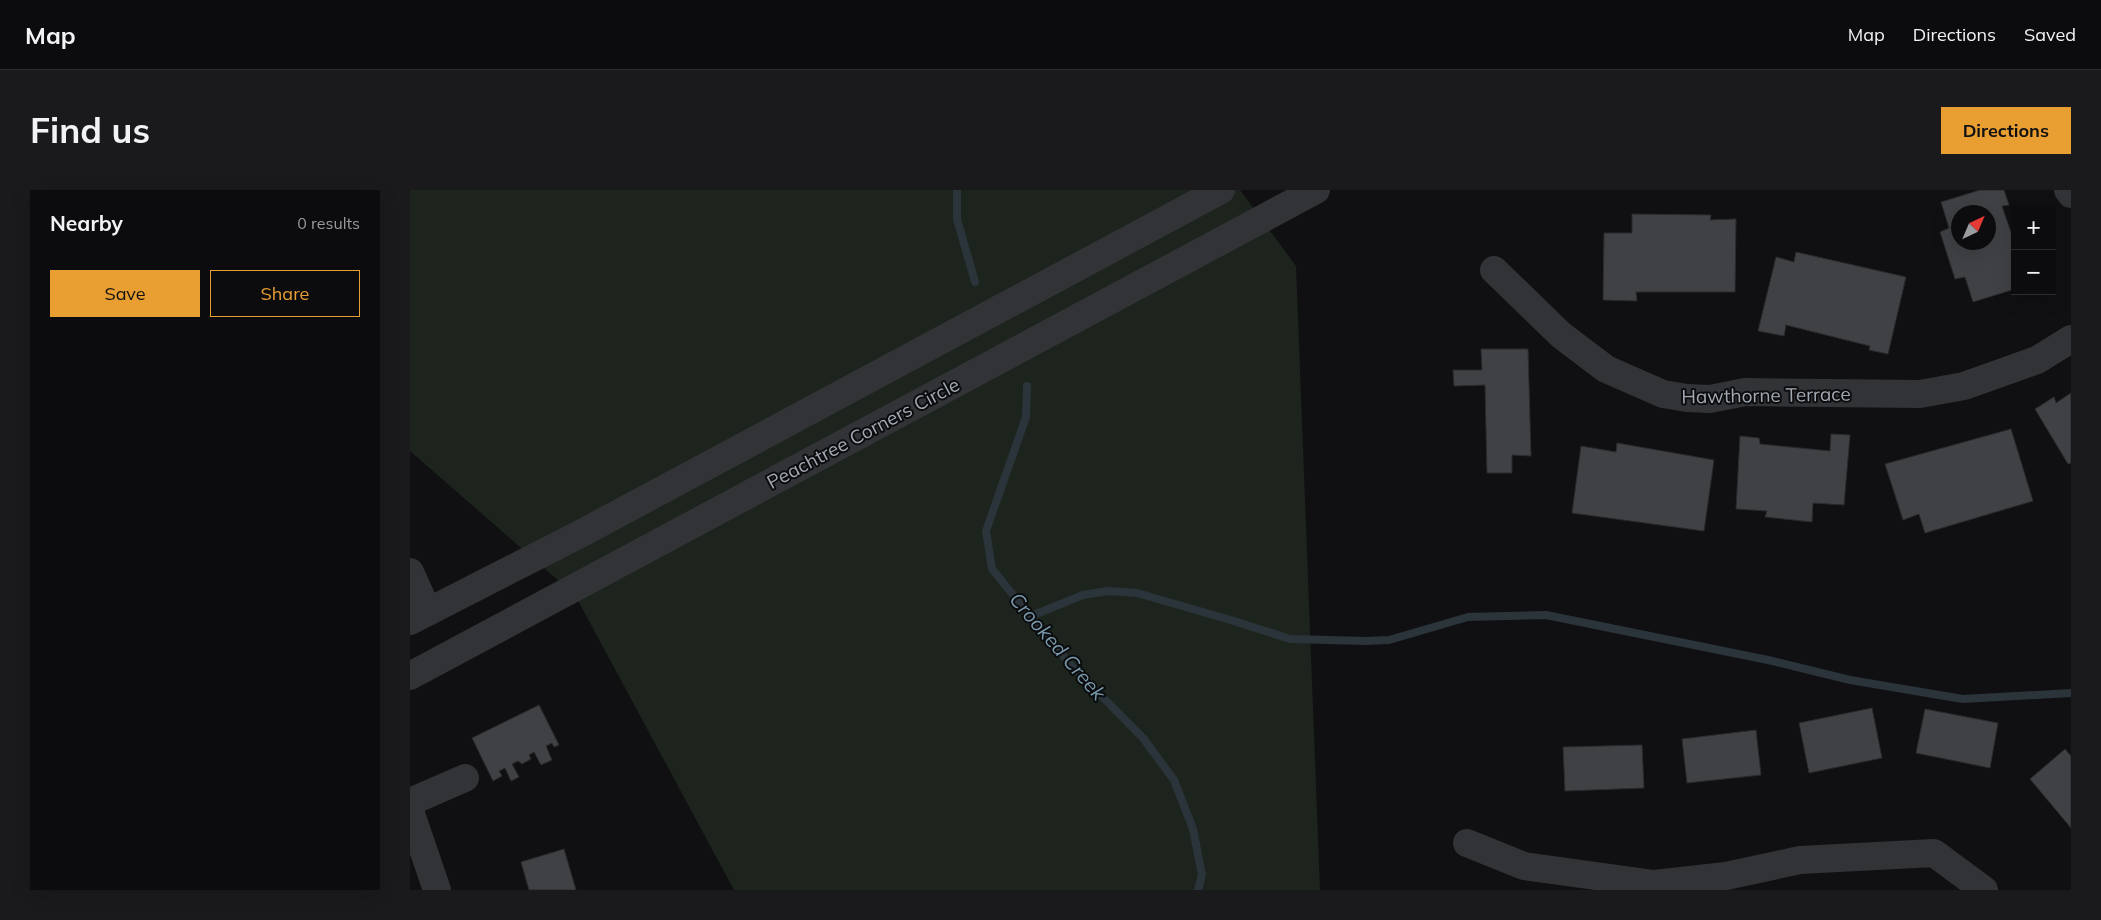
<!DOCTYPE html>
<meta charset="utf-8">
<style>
:root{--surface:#0c0c0e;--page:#1a1a1c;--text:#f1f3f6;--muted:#9a9b9e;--line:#2c2c2e;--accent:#e99e31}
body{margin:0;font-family:Mulish,sans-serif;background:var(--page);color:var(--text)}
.controls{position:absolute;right:15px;top:15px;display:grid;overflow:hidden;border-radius:0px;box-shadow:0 5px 20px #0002}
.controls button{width:45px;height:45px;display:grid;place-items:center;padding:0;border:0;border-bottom:1px solid var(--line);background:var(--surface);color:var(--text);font:25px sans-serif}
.compass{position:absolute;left:1541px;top:15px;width:45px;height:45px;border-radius:50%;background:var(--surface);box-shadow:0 5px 20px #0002;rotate:44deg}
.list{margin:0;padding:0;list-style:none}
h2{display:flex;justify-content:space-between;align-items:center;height:65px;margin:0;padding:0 20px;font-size:21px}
h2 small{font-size:16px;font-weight:400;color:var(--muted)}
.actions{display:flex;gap:10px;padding:15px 20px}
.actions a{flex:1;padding:11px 0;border:1px solid var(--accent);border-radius:0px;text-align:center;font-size:18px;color:var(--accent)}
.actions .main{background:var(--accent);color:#111}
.map{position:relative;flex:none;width:1661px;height:700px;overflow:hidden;border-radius:0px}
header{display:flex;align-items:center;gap:30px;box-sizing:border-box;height:70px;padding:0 25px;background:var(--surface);border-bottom:1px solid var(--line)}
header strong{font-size:24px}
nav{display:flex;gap:28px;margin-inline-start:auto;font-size:18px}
.intro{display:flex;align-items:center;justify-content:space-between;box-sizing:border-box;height:120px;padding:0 30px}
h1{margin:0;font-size:35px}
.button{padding:12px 22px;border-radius:0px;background:var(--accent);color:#111;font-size:18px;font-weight:700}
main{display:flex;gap:30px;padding:0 30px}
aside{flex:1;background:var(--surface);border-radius:0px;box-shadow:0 5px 20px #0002}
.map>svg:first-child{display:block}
.green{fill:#1d241d}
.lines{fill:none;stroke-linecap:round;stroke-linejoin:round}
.stream{stroke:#2b343a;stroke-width:8}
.building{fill:#3f4145;stroke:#2a2b2e;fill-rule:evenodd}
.minor{stroke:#323337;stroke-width:28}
.labels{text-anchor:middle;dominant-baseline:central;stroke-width:4;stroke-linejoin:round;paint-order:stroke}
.street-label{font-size:19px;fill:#a2a8b2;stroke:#0b0c0d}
.water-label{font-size:20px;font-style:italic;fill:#7a98ac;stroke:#0b0c0d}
</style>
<header>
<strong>Map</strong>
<nav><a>Map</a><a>Directions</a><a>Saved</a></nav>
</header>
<div class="intro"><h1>Find us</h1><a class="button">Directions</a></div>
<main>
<aside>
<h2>Nearby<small>0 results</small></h2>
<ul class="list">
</ul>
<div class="actions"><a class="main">Save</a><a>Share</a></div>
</aside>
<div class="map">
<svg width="1661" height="700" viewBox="0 0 1661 700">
<rect width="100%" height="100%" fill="#101012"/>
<path class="green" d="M 0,0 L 830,0 L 886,76 L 910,700 L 324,700 L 165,405 L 0,261 Z"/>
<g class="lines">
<path class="stream" d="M 547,0 L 547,29 L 565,92
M 617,196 L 616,227 L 576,341 L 582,379 L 659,473 L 733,548 L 764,590 L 783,639 L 792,685 L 788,700
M 621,426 L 673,405 L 698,401 L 727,403 L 824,431 L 880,449 L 956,451 L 979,450 L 1058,427 L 1136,425 L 1358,470 L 1440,490 L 1553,509 L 1661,503"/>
</g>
<path class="building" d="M 1570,0 L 1594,0 L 1599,15 L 1592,16 L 1605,54 L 1605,99 L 1563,112 L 1555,87 L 1545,89 L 1530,42 L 1539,38 L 1531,12 ZM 1548,22 L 1578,22 L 1578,52 L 1548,52 Z
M 1222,24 L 1301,25 L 1300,30 L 1326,29 L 1325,102 L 1226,102 L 1227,111 L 1193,110 L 1194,43 L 1222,43 Z
M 1386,62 L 1496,87 L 1478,164 L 1459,160 L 1460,156 L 1376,135 L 1374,146 L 1348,141 L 1366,67 L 1384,72 Z
M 1071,159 L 1118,159 L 1121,266 L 1102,265 L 1102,283 L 1077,283 L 1075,195 L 1044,196 L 1043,180 L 1072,180 Z
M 1661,203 L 1661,273 L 1658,274 L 1625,219 L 1644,207 L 1646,213 Z
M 1601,239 L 1623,311 L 1515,343 L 1509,324 L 1493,330 L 1475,274 Z
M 1421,244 L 1440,245 L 1434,315 L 1403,313 L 1402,332 L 1355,327 L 1357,321 L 1326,319 L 1330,246 L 1349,248 L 1350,254 L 1420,261 Z
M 1207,253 L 1304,270 L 1294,341 L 1162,323 L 1171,256 L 1206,262 Z
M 129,515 L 149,555 L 144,557 L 142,553 L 136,556 L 142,570 L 131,575 L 124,562 L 119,565 L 121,569 L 112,574 L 108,571 L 102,574 L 109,587 L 101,591 L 95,578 L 89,581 L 92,586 L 83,591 L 62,548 Z
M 1462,518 L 1472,568 L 1399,583 L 1389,533 Z
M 1515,519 L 1588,533 L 1580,578 L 1506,563 Z
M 1346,540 L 1351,585 L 1277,593 L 1272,549 Z
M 1232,555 L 1234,598 L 1155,601 L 1153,557 Z
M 1655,559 L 1661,566 L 1661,638 L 1620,589 Z
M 154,659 L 166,700 L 119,700 L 111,672 Z"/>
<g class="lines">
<path class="minor" d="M 1658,0 L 1661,4
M 1084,80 L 1151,145 L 1196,179 L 1253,204 L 1277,208 L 1300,209 L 1335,202 L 1510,204 L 1554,196 L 1627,170 L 1661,149
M 0,382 L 18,422
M 0,431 L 172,343 L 811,0
M 0,486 L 906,0
M 0,612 L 55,588
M 0,621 L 27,700
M 1057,653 L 1114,676 L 1244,694 L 1316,686 L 1390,670 L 1524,663 L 1574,700"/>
</g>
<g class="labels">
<g class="street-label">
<text transform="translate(1356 205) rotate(-1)">Hawthorne Terrace</text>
<text transform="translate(453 243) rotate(-28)">Peachtree Corners Circle</text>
</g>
<g class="water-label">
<text transform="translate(648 456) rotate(49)">Crooked Creek</text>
</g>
</g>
</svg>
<div class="controls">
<button>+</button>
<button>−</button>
</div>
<svg class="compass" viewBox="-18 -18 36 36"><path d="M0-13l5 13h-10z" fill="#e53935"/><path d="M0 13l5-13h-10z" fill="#9a9b9e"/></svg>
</div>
</main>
